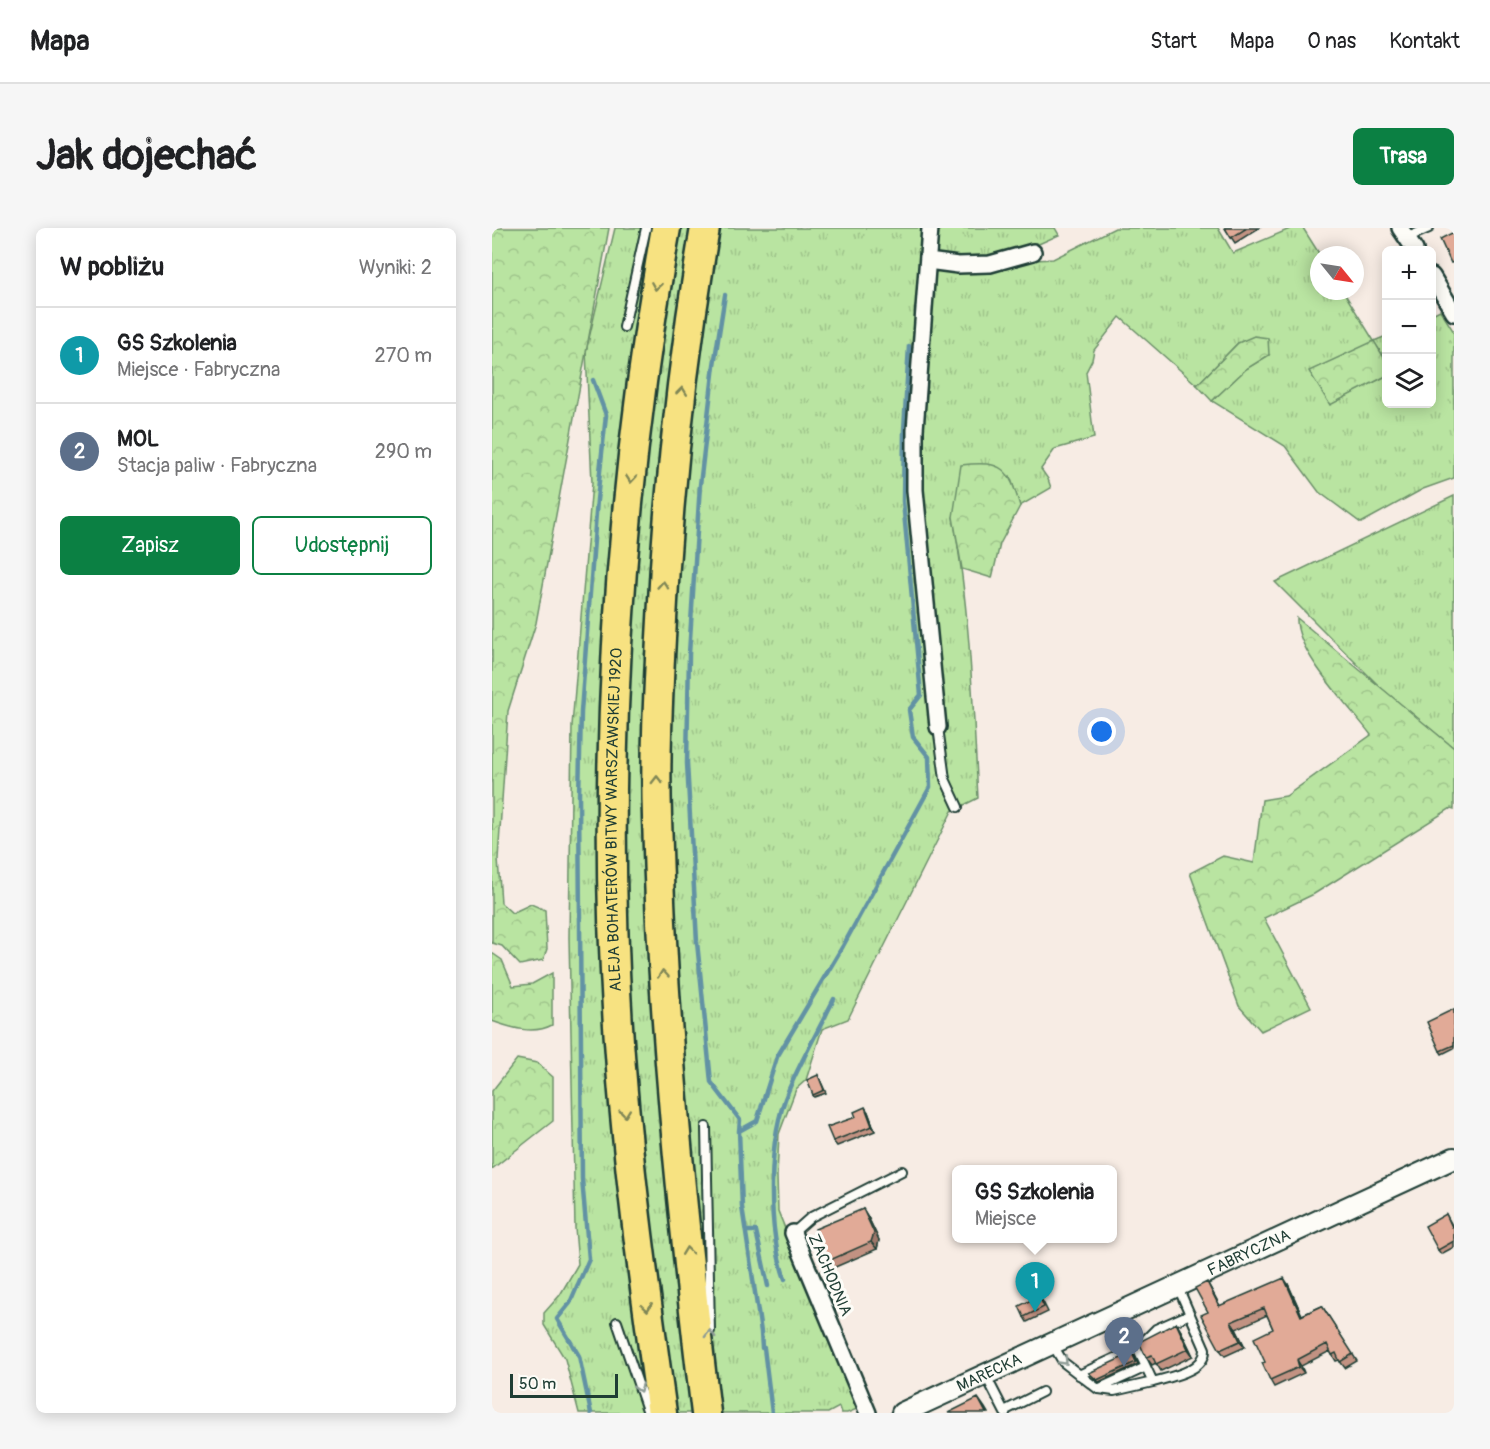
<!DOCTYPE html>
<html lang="pl">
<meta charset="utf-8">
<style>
:root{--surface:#fff;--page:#f6f6f6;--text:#202124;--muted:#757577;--line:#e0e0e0;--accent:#0b8043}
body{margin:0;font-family:Pangolin,sans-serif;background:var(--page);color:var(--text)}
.controls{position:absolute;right:18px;top:18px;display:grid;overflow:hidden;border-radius:9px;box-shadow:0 3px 15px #0003}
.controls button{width:54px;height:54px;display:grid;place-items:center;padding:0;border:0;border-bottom:2px solid var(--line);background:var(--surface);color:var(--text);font:30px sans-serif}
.compass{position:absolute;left:818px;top:18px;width:54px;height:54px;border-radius:50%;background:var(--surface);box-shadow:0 3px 15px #0003;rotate:120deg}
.scale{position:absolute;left:18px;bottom:15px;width:108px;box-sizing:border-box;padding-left:6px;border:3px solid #1f3d34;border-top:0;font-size:16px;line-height:21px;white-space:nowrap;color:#1f3d34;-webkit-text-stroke:4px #fdfcf7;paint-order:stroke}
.you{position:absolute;left:610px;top:504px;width:21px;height:21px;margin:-15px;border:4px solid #fff;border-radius:50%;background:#1a73e8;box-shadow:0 0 0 9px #1a73e833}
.badge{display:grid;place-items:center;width:39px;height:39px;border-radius:50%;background:var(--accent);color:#fff;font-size:20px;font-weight:700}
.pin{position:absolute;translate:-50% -50px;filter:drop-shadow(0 2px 3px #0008)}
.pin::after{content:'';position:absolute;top:32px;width:21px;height:18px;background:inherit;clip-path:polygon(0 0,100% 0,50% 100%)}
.popup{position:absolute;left:460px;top:937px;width:165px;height:78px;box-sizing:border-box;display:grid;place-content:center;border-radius:9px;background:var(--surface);filter:drop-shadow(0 2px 4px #0005);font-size:20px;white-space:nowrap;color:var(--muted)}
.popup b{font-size:22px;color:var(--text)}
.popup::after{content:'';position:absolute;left:50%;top:100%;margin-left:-12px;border:12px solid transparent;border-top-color:var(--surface)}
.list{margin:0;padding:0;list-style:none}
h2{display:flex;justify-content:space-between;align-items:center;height:78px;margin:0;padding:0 24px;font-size:26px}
h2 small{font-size:20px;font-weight:400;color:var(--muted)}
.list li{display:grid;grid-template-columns:39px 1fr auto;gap:18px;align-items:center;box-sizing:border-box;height:96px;padding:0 24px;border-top:2px solid var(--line)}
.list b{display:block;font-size:22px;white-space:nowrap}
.list p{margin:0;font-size:20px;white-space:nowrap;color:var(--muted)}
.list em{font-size:20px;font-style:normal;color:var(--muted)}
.actions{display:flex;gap:12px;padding:18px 24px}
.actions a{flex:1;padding:14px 0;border:2px solid var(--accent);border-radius:9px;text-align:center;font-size:21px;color:var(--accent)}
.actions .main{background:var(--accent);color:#fff}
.icon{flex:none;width:33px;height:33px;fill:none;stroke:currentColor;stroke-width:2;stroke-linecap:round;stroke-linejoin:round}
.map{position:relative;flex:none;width:962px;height:1185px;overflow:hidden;border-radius:9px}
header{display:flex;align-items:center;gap:36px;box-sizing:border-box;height:84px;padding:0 30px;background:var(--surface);border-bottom:2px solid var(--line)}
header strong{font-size:28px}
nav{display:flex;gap:33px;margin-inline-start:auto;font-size:21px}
.intro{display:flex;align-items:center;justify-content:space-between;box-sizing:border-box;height:144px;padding:0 36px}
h1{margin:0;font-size:42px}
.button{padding:15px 27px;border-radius:9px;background:var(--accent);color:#fff;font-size:21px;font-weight:700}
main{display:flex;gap:36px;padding:0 36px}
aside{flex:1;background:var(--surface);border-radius:9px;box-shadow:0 3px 15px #0003}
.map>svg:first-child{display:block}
.grass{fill:url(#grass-tufts);stroke:#6c906a;stroke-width:1.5}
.forest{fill:url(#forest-crowns);stroke:#6c906a;stroke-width:1.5}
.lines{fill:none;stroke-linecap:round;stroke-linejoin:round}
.stream{stroke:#6292a4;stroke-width:4.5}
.service-casing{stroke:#1f3d34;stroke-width:12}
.minor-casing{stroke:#1f3d34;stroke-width:20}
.tertiary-casing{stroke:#1f3d34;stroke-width:24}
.motorway-casing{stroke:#1f3d34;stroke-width:33}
.service{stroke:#fdfcf7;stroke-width:8}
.minor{stroke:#fdfcf7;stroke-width:15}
.tertiary{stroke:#fdfcf7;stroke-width:20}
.motorway{stroke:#f7e281;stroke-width:28}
.wall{fill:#c29282;stroke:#1f3d34;stroke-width:1.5}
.shaded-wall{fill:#9e776a;stroke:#1f3d34;stroke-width:1.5}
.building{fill:#e1aa97;stroke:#1f3d34;stroke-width:1.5}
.oneway{stroke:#808757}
.oneway2{stroke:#8e9c96}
.labels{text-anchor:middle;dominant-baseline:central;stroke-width:6;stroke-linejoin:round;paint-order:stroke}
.street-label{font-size:16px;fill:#1f3d34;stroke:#fdfcf7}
</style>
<header>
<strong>Mapa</strong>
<nav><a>Start</a><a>Mapa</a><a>O nas</a><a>Kontakt</a></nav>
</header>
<div class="intro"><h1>Jak dojechać</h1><a class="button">Trasa</a></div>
<main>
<aside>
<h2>W pobliżu<small>Wyniki: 2</small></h2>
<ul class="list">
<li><span class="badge" style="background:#0f9aa8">1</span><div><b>GS Szkolenia</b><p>Miejsce · Fabryczna</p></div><em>270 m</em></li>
<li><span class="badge" style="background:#5c6f8a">2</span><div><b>MOL</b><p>Stacja paliw · Fabryczna</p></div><em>290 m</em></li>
</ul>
<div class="actions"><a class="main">Zapisz</a><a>Udostępnij</a></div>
</aside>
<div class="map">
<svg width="962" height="1185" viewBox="0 0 962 1185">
<defs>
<pattern id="grass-tufts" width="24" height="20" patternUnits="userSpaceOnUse" patternTransform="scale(1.5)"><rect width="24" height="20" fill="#b9e4a1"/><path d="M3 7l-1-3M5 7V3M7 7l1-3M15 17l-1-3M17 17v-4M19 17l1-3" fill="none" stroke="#9fc48b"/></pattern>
<pattern id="forest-crowns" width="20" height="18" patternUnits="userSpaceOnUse" patternTransform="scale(1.5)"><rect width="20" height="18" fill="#b9e4a1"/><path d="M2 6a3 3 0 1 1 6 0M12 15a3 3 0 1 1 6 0" fill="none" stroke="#9fc48b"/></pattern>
</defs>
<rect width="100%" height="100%" fill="#f7ece4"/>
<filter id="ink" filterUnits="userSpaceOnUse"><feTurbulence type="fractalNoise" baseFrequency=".0167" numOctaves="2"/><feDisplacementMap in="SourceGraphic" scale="12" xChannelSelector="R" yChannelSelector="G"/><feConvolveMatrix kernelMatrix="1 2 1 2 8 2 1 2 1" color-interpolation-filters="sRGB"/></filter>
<g filter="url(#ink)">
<path class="grass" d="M 123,0 L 563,0 L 567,7 L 540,19 L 544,32 L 561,31 L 623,0 L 726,0 L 741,25 L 800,0 L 811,0 L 828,27 L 827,63 L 851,63 L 882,113 L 894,108 L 894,133 L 882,114 L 838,176 L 894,148 L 894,176 L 940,176 L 940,86 L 948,82 L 962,104 L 962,250 L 931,261 L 869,295 L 827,264 L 793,218 L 720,173 L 754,141 L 777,127 L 746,115 L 705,157 L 628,89 L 602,122 L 600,132 L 594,144 L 602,210 L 563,221 L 549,241 L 556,251 L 559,260 L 528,278 L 518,248 L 461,289 C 478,382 481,477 486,570 L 460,583 L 356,791 L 330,801 L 314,852 L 304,861 L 287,906 L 285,948 L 286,983 L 364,1175 L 365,1181 L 355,1185 L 349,1185 L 347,1179 L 336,1185 L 87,1185 L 73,1131 L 52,1097 L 52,1085 L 68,1067 L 86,1036 L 83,1000 L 77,709 L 80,498 L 100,255 L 94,123 Z
M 962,268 L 962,520 L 890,461 L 783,354 Z"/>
<path class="forest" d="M 0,0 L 117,0 L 44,395 L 16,483 L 6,631 L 9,675 L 20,685 L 39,676 L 53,682 L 55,721 L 51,732 L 28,737 L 10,718 L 0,715 Z
M 762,108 L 776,110 L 777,127 L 754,141 L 720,173 L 705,157 L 746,115 Z
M 882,113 L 894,133 L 894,148 L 838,177 L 817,143 Z
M 469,237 C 512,232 517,241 528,278 L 508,316 L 500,350 L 470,341 L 461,289 Z
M 805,390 L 962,520 L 962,581 L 959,580 L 822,666 L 772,690 L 819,779 L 769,803 L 747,778 L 698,645 L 731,628 L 762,635 L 770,572 L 794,568 L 879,507 C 859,480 803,424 805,390 Z
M 0,725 L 10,732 L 21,758 L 40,756 L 60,745 L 60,797 C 42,807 19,800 0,793 Z
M 25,831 L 45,835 L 61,849 L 61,893 L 0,941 L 0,863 Z"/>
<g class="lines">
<path class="stream" d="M 233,67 L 222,137 L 208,257 L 197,426 L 195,535 L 205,714 L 219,854 L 248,892 L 247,903
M 254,1003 L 264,1003 L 276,1058
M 293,1051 C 275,1000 275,911 297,861 C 310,831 327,801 342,771
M 270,1120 L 269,1104 L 250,979 L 247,903 L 265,893 L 285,829 L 351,718 L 438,559 L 437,529 L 421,509 L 417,482 L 429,467 L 411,273 L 412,202 L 417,118
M 272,1120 L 280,1185
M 99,1185 L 87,1128 L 65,1091 L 78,1075 L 97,1031 L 90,951 L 87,568 L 89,484 L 105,272 L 114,187 L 101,152"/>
<g class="service-casing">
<path id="service" d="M 914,10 L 937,0
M 132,99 L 154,0
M 446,499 L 453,551 L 466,579
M 214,899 L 218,1103
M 301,1005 L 319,989 L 410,943
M 125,1094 L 156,1185
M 561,1117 L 571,1134 L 606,1161 L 654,1139 L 645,1120
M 654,1139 L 661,1154 C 678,1149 714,1143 713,1121 L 686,1059
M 587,1147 L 645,1120 L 664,1101 L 698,1086
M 494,1148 L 513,1185
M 607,1161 L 622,1163 L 661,1154
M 512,1183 L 550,1164"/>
</g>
<g class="minor-casing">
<path id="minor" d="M 438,0 L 423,202 L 423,262 L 446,499
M 908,0 L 923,22
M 436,33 L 466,37 L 498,36 L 541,24
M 940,48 L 962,85
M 301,1005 L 376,1185"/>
</g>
<g class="tertiary-casing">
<g id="tertiary">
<path id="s1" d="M 410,1185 L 962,930"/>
</g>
</g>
<g class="motorway-casing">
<g id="motorway">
<path d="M 213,0 C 190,136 175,273 169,410 C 166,470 163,530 165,589 C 170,789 190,987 214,1185"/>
<path id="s2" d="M 170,1185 C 154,1070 138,956 129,840 C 107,561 125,275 174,0"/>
</g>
</g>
<use href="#service" class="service"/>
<use href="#minor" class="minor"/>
<use href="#tertiary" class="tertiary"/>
<use href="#motorway" class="motorway"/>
</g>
<path class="wall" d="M 733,0 L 767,0 L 743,15 Z
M 962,781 L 962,820 L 950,826 L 948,823 Z
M 326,847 L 334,865 L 322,869 L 321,867 Z
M 376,884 L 383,903 L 345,918 L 341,913 Z
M 371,981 L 376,989 L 387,1012 L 385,1021 L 341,1040 L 336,1033 Z
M 954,986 L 961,999 L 962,998 L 962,1019 L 949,1026 L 946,1022 Z
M 715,1054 L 728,1078 L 796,1056 L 810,1087 L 830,1078 L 865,1133 L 853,1140 L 847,1132 L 844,1133 L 838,1123 L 809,1138 L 812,1145 L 782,1159 L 778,1152 L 773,1134 L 781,1101 L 775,1087 L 744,1101 L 753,1119 L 733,1128 L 728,1122 L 716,1084 Z
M 547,1068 L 551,1074 L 556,1084 L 535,1094 L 532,1089 Z
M 684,1095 L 689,1103 L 701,1128 L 669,1143 L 664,1135 L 660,1137 L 654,1129 Z
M 642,1128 L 646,1136 L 607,1154 L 597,1145 Z"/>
<path class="shaded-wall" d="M 373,879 L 376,884 L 383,903 L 380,898 Z
M 371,981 L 376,989 L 387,1012 L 385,1021 L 379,1014 Z
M 792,1050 L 796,1056 L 813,1094 L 809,1088 Z
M 715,1054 L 719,1061 L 732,1085 L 727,1078 Z
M 739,1094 L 744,1101 L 753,1119 L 748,1113 Z
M 684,1095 L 689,1103 L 701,1128 L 696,1121 Z
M 805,1132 L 809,1138 L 812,1145 L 807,1139 Z
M 486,1170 L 493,1180 L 496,1185 L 494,1185 Z"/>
<path class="building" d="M 733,0 L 755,0 L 739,10 Z
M 962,4 L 962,34 L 959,35 L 948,11 Z
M 962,781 L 962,817 L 948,823 L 935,794 Z
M 326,847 L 332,862 L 321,867 L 315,852 Z
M 373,879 L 380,898 L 341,913 L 335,899 L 364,889 L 362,884 Z
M 371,981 L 382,1005 L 379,1014 L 336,1033 L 323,1001 Z
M 954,986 L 960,999 L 962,998 L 962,1013 L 946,1022 L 933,998 Z
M 792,1050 L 809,1088 L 830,1078 L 861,1126 L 848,1134 L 844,1125 L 840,1127 L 835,1116 L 805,1132 L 807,1139 L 778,1152 L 770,1135 L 773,1134 L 762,1110 L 781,1101 L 772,1080 L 739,1094 L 748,1113 L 728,1122 L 709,1087 L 716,1084 L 703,1060 L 715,1054 L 727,1078 Z
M 547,1068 L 552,1079 L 532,1089 L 527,1078 Z
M 684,1095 L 696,1121 L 664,1136 L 660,1127 L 654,1129 L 647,1114 Z
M 640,1125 L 644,1134 L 605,1152 L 597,1145 Z
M 486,1170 L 494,1185 L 456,1185 Z"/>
<defs><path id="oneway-chevron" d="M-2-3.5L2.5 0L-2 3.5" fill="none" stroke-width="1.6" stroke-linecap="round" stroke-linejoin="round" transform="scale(1.5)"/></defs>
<g class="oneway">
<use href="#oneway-chevron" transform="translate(164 58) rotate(99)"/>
<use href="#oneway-chevron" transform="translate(190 163) rotate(-83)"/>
<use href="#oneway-chevron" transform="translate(139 251) rotate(95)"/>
<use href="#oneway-chevron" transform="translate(171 357) rotate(-86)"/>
<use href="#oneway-chevron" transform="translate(165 552) rotate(-90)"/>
<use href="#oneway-chevron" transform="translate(171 746) rotate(-95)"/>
<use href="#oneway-chevron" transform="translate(133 885) rotate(84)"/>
<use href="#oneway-chevron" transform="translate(195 1023) rotate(-97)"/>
<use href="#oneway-chevron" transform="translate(155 1079) rotate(82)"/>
</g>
<g class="oneway2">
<use href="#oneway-chevron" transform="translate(218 1106) rotate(-91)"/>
<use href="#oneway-chevron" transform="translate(572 1133) rotate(47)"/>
<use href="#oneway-chevron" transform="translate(147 1160) rotate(72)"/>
</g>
</g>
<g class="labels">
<g class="street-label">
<text stroke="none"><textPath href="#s2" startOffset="596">ALEJA BOHATERÓW BITWY WARSZAWSKIEJ 1920</textPath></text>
<text stroke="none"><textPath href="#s1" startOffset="382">FABRYCZNA</textPath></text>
<text transform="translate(338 1047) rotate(67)">ZACHODNIA</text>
<text stroke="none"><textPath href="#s1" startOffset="96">MARECKA</textPath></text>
</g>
</g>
</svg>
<div class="controls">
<button>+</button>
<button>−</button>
<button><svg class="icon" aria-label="layers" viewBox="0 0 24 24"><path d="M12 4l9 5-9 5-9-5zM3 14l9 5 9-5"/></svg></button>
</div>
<svg class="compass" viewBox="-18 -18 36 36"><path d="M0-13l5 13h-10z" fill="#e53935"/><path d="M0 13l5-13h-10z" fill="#757577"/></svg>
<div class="scale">50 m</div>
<div class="you"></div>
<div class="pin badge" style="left:543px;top:1084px;background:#0f9aa8">1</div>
<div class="popup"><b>GS Szkolenia</b>Miejsce</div>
<div class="pin badge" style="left:632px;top:1139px;background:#5c6f8a">2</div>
</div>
</main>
